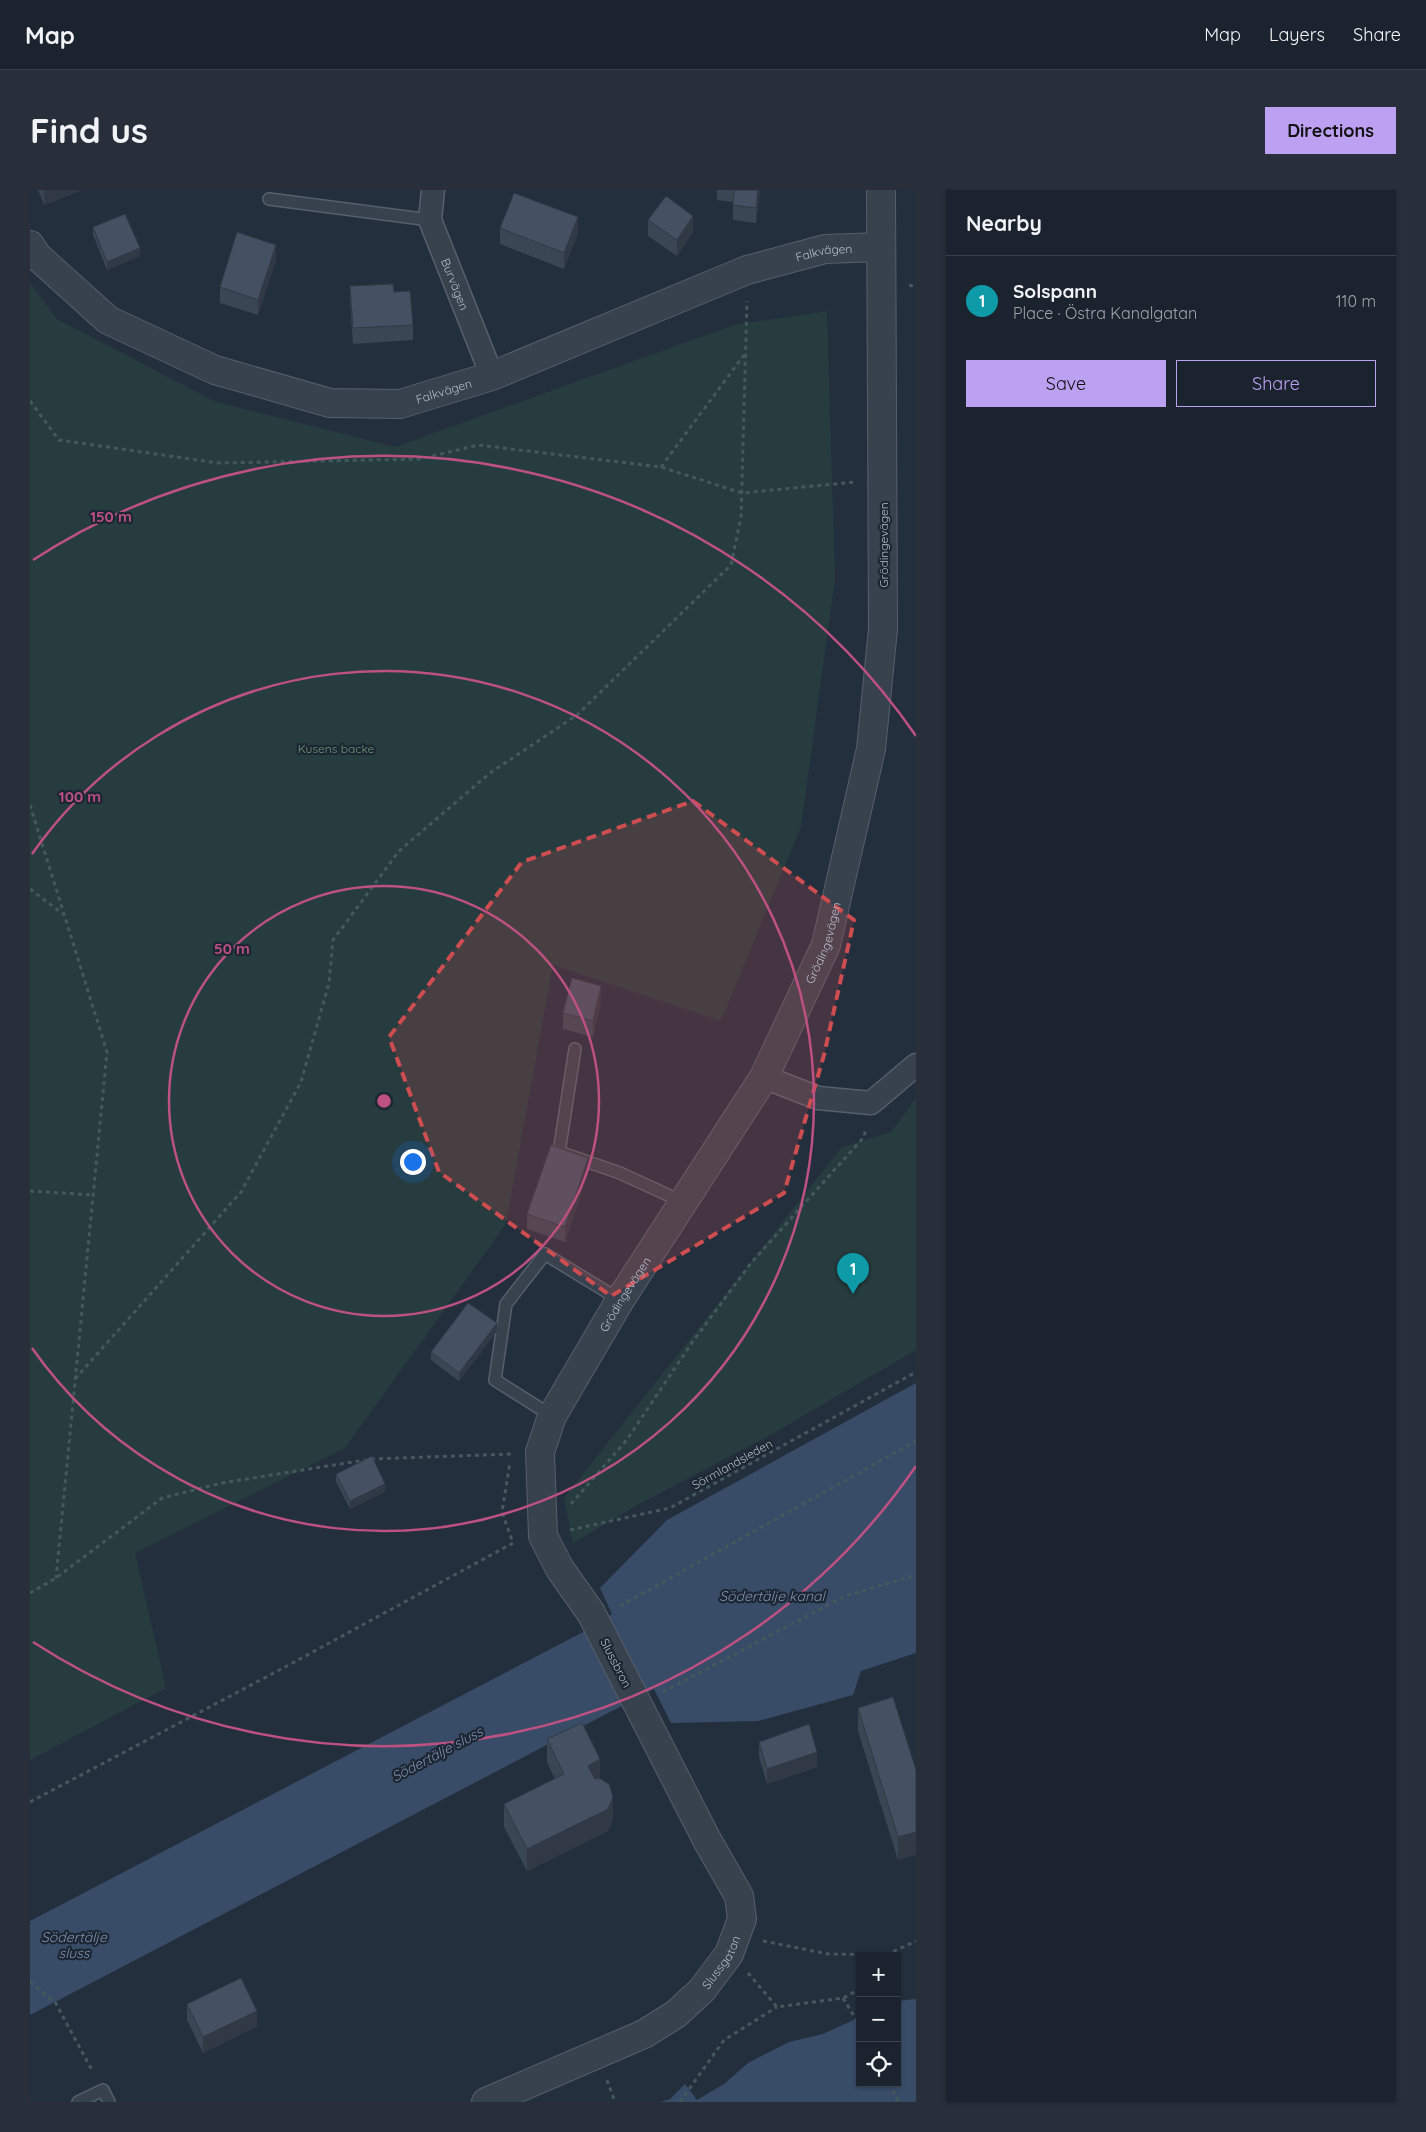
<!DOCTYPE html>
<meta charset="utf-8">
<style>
:root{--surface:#1b232e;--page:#282f3a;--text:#f1f3f6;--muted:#a0a4aa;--line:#39404a;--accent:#bca0f2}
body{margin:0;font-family:Quicksand,sans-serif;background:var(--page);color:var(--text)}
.controls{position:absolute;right:15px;bottom:15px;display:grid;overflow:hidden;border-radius:0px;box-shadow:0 1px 4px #0004}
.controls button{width:45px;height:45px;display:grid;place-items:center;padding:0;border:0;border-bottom:1px solid var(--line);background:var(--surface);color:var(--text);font:25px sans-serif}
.you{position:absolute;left:382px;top:971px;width:18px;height:18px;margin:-12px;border:4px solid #fff;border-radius:50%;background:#1a73e8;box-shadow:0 0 0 8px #1a73e833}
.badge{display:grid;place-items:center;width:32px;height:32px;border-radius:50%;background:var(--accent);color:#fff;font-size:16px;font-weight:700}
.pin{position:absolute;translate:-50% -41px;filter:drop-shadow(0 1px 2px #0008)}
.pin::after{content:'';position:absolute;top:26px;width:18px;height:15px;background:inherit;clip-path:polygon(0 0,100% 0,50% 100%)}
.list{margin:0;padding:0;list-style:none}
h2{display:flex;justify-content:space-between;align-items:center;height:65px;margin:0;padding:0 20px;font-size:21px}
h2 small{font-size:16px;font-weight:400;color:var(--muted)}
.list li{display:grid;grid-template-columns:32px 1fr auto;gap:15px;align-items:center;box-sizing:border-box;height:90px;padding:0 20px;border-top:1px solid var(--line)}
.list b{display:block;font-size:19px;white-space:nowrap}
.list p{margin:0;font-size:16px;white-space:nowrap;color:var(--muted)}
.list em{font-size:16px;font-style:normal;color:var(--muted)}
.actions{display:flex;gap:10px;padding:15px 20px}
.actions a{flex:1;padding:11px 0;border:1px solid var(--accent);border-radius:0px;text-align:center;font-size:18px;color:var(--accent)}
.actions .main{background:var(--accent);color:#111}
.icon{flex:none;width:28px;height:28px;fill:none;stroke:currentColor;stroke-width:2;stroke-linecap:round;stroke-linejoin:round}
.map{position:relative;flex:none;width:886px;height:1912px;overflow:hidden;border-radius:0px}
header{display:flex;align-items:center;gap:30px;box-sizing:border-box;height:70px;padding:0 25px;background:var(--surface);border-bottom:1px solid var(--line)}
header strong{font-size:24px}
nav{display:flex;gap:28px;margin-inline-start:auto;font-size:18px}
.intro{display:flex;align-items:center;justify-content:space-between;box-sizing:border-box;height:120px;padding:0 30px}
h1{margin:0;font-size:35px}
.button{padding:12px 22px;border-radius:0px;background:var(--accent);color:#111;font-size:18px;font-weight:700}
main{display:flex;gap:30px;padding:0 30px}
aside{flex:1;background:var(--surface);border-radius:0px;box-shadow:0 1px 4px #0004}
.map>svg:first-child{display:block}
.green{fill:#263c3f}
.water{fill:#394c67}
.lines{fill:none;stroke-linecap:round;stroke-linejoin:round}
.service-casing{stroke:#565f6c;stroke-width:14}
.minor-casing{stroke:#565f6c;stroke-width:25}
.tertiary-casing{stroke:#565f6c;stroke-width:30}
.path{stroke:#44595c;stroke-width:3;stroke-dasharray:4 4;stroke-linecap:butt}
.service{stroke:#38414e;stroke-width:11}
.minor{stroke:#38414e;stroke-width:22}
.tertiary{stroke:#38414e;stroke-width:28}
.wall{fill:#3b4654}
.shaded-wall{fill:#303945}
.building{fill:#455162;stroke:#303945}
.marked{fill:#ce4d50;fill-opacity:0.2;stroke:#ce4d50;stroke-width:4;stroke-dasharray:10 6;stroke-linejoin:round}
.ring{fill:none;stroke:#bd5182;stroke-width:2.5}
.labels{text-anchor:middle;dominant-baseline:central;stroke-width:4.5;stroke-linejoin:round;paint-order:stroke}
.street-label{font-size:12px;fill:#b4bcc9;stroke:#1d2633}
.park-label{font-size:12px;fill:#6b9a76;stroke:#1d2633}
.water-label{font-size:14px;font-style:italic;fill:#7c92b1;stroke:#1d2633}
.centre{fill:#bd5182;stroke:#1d2633;stroke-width:2.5}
.ring-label{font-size:15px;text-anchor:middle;font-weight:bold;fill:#bd5182;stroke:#1d2633;stroke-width:4.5;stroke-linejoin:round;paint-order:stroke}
</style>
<header>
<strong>Map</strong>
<nav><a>Map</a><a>Layers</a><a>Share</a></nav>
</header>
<div class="intro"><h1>Find us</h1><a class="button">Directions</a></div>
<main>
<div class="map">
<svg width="886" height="1912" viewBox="0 0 886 1912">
<rect width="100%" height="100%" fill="#242f3e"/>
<path class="green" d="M 0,93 L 27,129 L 184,211 L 365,257 L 704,135 L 797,121 L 805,389 L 771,637 L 691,831 L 523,775 L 476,1034 L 315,1258 L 105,1363 L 136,1498 L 0,1570 Z
M 886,908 L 886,1160 L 737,1247 L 609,1314 L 543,1353 L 534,1308 L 812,957 L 861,942 Z"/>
<path class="water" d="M 886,1193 L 886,1463 L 831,1481 L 823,1505 L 728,1531 L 641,1533 L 624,1499 L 0,1825 L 0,1731 L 557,1440 L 582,1424 L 570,1398 L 637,1330 Z
M 886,1809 L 886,1912 L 630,1912 L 640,1909 L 655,1894 L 667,1910 L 694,1894 L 718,1873 L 759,1852 L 793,1844 L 830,1827 L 830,1893 L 867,1893 L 867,1811 Z"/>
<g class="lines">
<g class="service-casing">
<path id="service" d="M 239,9 L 400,30
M 545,859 L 529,962 L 590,983 L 653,1012
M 522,1226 L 465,1190 L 476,1114 L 515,1064 L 590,1110
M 48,1912 L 73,1900 L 79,1912"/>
</g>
<g class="minor-casing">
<g id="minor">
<path id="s1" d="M 403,0 L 400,30 L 462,186"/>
<path d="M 734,887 L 788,908 L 841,913 L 886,875"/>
</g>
</g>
<g class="tertiary-casing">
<g id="tertiary">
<path id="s2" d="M 0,55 L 7,66 L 78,130 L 185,180 L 300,213 L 370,214 L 462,186 L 717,80 L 795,59 L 851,57"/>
<path id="s3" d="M 456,1912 L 614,1844 L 646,1824 L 672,1800 L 699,1764 L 712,1729 L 709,1706 L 677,1650 L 561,1423 L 530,1379 L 513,1346 L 510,1262 L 522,1226 L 590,1110 L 734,887 L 796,755 L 841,559 L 853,439 L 851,0"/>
</g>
</g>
<path class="path" d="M 879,95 L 886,97
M 0,211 L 29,250 L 188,273 L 390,269 L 448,255 L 631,277 L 712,303 L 825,292
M 631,277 L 714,165
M 0,615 L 77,862 L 26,1388
M 0,699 L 33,724
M 0,1001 L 63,1005
M 45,1189 L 211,1002 L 271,892 L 299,793 L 303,750 L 369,661 L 460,583 L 547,525 L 701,375 L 711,327 L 717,111
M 341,1269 L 482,1264
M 541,1314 L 596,1251 L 661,1154 L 721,1073 L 834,947 L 836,938
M 540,1340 L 640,1318 L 886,1182
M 0,1403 L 26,1388 L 132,1308 L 192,1293 L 335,1270
M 590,1416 L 886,1251
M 633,1502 L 815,1406 L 886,1385
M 0,1612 L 257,1476 L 483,1353 L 472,1322 L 480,1272
M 733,1751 L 798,1764 L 856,1765
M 856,1765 L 886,1751
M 718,1783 L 747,1817 L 813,1808 L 830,1799
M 0,1792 L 25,1812 L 63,1882
M 813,1808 L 830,1836
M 577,1890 L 585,1912
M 859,1893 L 869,1912
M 650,1912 L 694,1850 L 747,1817"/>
<use href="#service" class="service"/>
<use href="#minor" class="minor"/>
<use href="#tertiary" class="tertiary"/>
</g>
<path class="wall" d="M 8,0 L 52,0 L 14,15 Z
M 687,0 L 730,0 L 726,33 L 703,30 L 703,12 L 687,10 Z
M 618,30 L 663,42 L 647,66 L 618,46 Z
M 63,37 L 110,66 L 77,80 L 63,45 Z
M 470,38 L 548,43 L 534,79 L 470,54 Z
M 246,70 L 228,125 L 190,113 L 190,97 Z
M 320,96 L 364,102 L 383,135 L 383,150 L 323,154 L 320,111 Z
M 571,812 L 563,847 L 533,839 L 533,823 Z
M 558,983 L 535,1052 L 497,1039 L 497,1024 Z
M 467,1141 L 429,1191 L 401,1170 L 401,1162 Z
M 306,1284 L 355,1302 L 320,1319 L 306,1292 Z
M 828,1518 L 886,1580 L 868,1670 L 828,1541 Z
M 517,1549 L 570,1589 L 583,1629 L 578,1641 L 497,1681 L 474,1637 L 474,1614 L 525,1589 L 517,1572 Z
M 729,1552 L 787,1577 L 737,1594 L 729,1567 Z
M 157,1814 L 227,1836 L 173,1863 L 157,1830 Z"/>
<path class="shaded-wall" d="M 14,0 L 52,0 L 14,15 Z
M 728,0 L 730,0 L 726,33 L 726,18 Z
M 663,26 L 663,42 L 647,66 L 647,50 Z
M 548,27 L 548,43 L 534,79 L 534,63 Z
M 246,55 L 246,70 L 228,125 L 228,110 Z
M 110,58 L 110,66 L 77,80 L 77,72 Z
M 571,796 L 571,812 L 563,847 L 563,831 Z
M 558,968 L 558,983 L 535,1052 L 535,1037 Z
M 467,1133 L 467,1141 L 429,1191 L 429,1183 Z
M 355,1294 L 355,1302 L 320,1319 L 320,1311 Z
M 787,1562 L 787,1577 L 737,1594 L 737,1579 Z
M 570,1569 L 570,1592 L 558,1599 L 558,1576 Z
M 583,1607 L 583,1629 L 578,1641 L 497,1681 L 497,1659 Z
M 886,1642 L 886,1665 L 868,1670 L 868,1647 Z
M 227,1821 L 227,1836 L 173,1863 L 173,1847 Z"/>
<path class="building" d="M 704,0 L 728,0 L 726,18 L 703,15 Z
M 484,3 L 548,27 L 534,63 L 470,38 Z
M 636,6 L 663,26 L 647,50 L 618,30 Z
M 95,24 L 110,58 L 77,72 L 63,37 Z
M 207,42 L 246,55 L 228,110 L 190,97 Z
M 363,94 L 364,102 L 380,101 L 383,135 L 323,138 L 320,96 Z
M 542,788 L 571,796 L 563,831 L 533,823 Z
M 521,955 L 558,968 L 535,1037 L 497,1024 Z
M 438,1113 L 467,1133 L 429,1183 L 401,1162 Z
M 342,1266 L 355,1294 L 320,1311 L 306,1284 Z
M 863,1507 L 886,1580 L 886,1642 L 868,1647 L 828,1518 Z
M 552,1533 L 570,1569 L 558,1576 L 565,1589 L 569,1588 L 579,1594 L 583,1607 L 578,1619 L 497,1659 L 474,1614 L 534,1584 L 517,1549 Z
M 779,1534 L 787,1562 L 737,1579 L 729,1552 Z
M 211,1788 L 227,1821 L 173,1847 L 157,1814 Z"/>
<path class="marked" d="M 663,611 L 824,730 L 794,865 L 754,1003 L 581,1106 L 409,982 L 359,847 L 492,672 Z"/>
<g class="ring">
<circle cx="354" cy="911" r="215"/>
<path d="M2 664A430 430 0 1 1 2 1158"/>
<path d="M886 1276A645 645 0 0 1 3 1452M3 370A645 645 0 0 1 886 546"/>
</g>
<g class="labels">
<g class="street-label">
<text stroke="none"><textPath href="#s2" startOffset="868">Falkvägen</textPath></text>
<text stroke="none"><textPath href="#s1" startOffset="99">Burvägen</textPath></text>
<text stroke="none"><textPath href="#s2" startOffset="462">Falkvägen</textPath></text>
<text transform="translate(853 355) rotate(-90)">Grödingevägen</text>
<text stroke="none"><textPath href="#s3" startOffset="1430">Grödingevägen</textPath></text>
<text stroke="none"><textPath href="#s3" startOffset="1025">Grödingevägen</textPath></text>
<text transform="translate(702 1274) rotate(-29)">Sörmlandsleden</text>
<text transform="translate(586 1473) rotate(63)">Slussbron</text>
<text stroke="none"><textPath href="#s3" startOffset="279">Slussgatan</textPath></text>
</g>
<g class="park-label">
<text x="306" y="558">Kusens backe</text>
</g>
<g class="water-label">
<text x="742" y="1406">Södertälje kanal</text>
<text transform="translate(407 1564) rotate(-28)">Södertälje sluss</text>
<text x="44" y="1747">Södertälje<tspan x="44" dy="16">sluss</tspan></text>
</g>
</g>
<circle cx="354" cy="911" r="8" class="centre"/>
<g class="ring-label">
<text x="81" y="332">150 m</text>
<text x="50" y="612">100 m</text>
<text x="202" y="764">50 m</text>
</g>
</svg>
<div class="controls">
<button>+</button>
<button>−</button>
<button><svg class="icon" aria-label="locate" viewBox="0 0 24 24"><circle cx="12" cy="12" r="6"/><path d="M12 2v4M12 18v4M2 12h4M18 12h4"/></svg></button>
</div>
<div class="you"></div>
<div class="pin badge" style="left:823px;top:1104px;background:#0f9aa8">1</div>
</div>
<aside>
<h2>Nearby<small></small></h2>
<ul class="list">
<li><span class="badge" style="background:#0f9aa8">1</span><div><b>Solspann</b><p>Place · Östra Kanalgatan</p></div><em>110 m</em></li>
</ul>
<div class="actions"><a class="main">Save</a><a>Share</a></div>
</aside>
</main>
